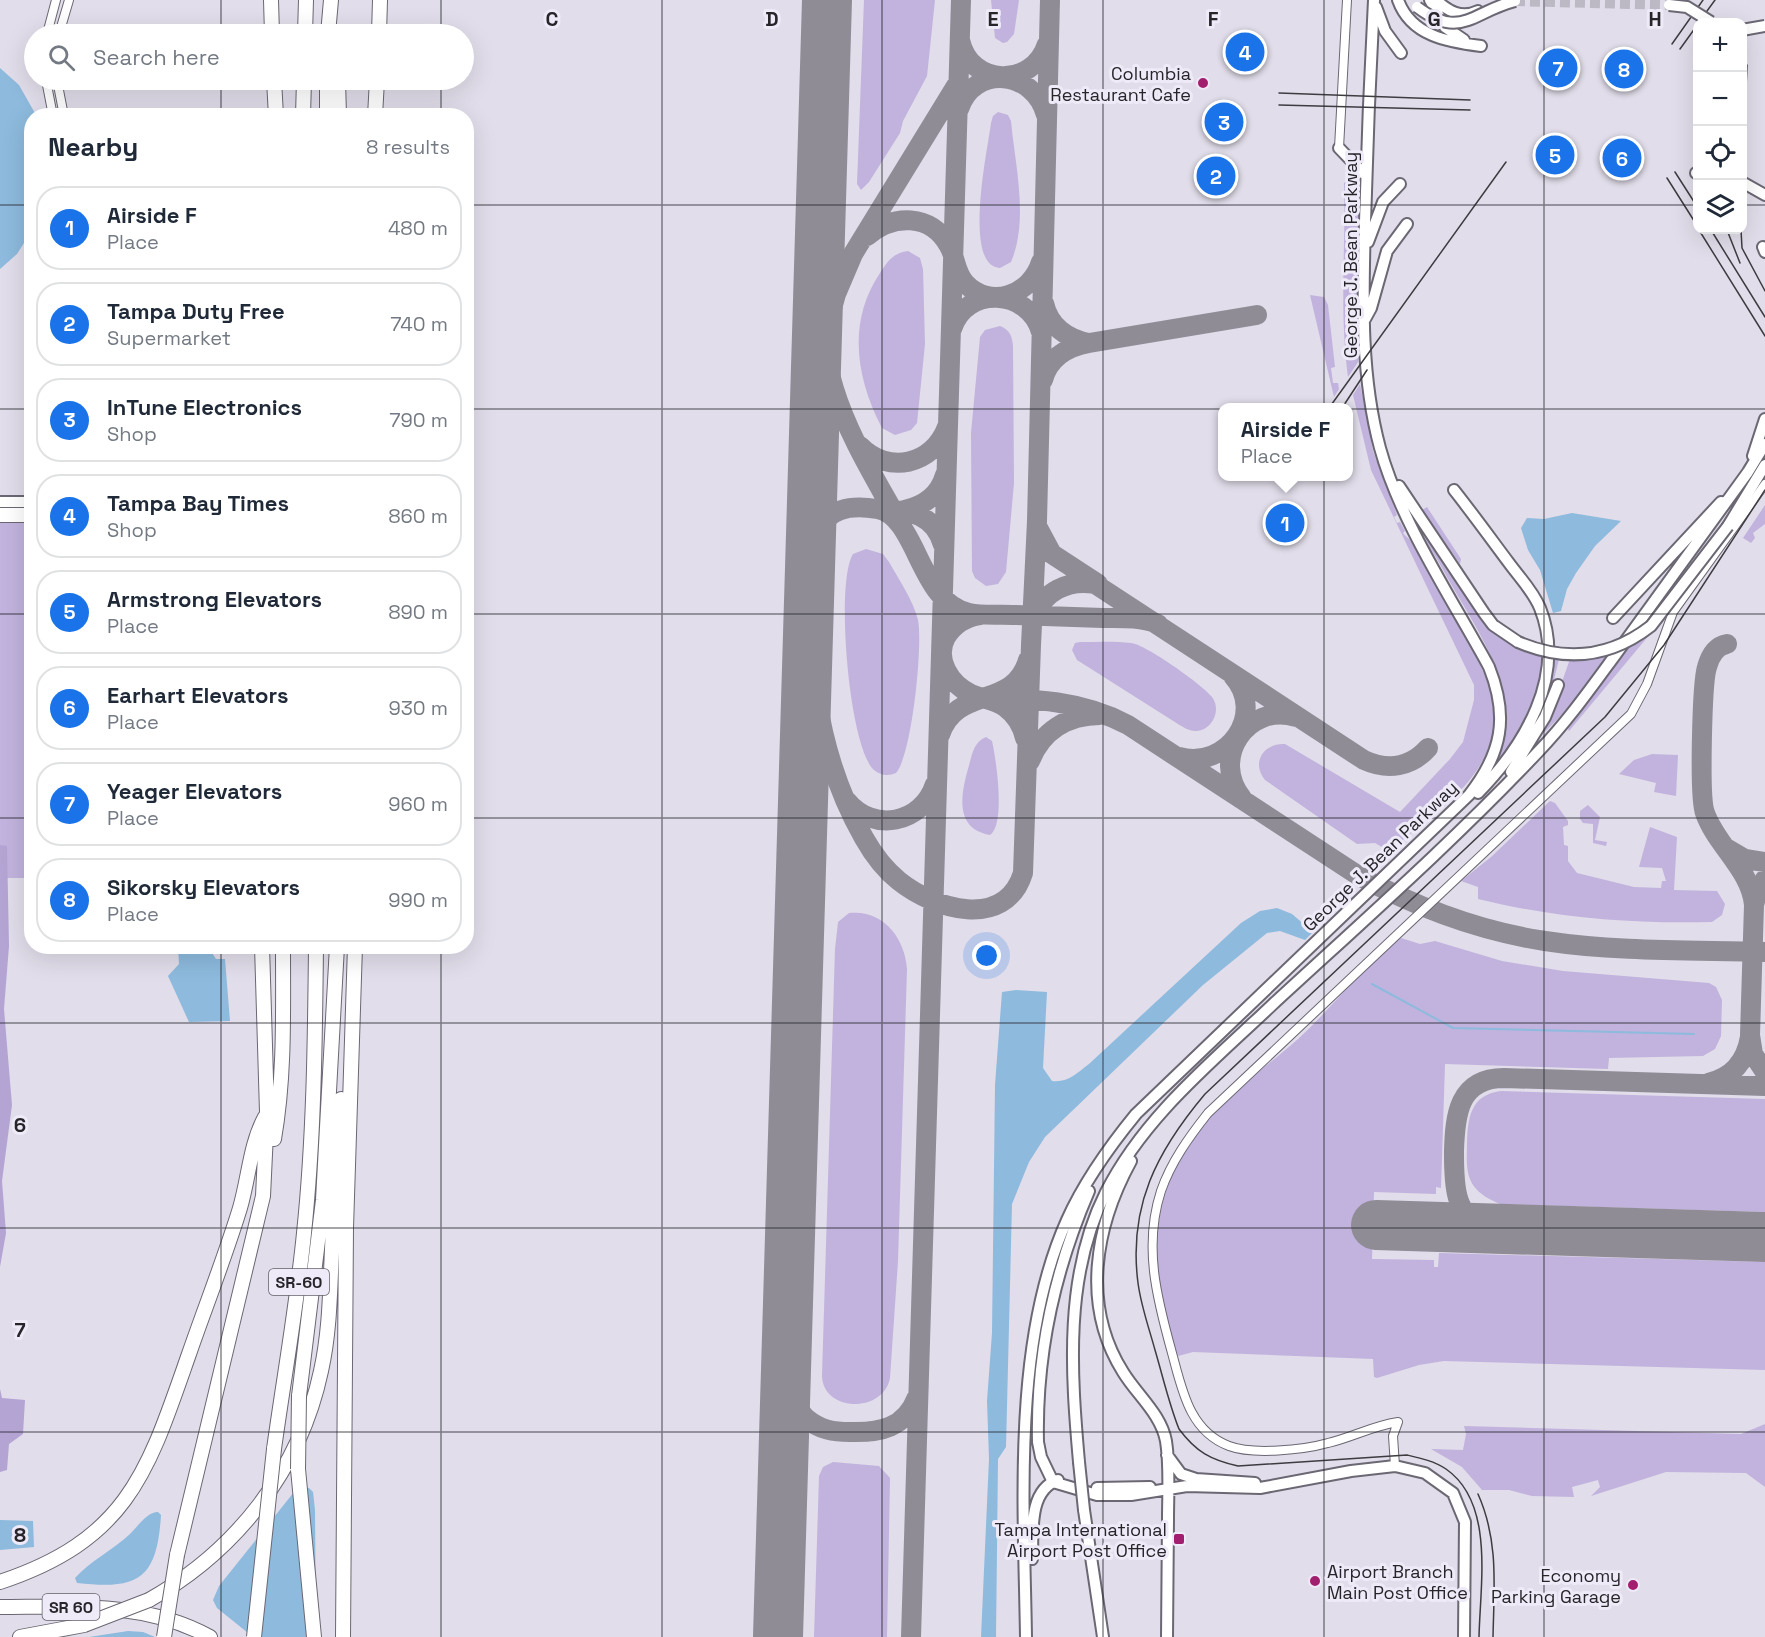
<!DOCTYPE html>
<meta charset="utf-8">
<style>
:root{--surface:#fff;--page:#f2f2f3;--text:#1f2937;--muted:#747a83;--line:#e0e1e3;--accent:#1a73e8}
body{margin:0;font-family:"Space Grotesk",sans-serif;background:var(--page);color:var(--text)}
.controls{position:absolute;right:18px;top:18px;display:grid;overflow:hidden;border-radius:12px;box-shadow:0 6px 24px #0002}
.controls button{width:54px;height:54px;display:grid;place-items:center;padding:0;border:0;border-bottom:2px solid var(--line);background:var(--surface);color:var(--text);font:30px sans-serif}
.you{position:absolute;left:987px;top:956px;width:21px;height:21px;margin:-15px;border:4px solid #fff;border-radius:50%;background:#1a73e8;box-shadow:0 0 0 9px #1a73e833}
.badge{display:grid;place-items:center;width:39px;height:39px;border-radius:50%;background:var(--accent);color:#fff;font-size:20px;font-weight:700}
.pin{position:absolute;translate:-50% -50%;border:3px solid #fff;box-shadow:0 2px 6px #0006}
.popup{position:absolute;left:1218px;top:403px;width:135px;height:78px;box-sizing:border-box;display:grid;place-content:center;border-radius:12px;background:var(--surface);filter:drop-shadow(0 2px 4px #0005);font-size:20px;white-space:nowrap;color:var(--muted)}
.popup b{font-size:22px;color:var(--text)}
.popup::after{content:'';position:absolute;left:50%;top:100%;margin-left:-12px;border:12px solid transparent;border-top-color:var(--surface)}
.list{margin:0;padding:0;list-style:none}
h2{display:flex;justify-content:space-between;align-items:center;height:78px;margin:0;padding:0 24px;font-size:26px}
h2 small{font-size:20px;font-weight:400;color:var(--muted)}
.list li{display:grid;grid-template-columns:39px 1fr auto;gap:18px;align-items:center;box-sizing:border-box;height:84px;margin:0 12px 12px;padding:0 12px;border:2px solid var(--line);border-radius:24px}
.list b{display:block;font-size:22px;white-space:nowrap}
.list p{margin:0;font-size:20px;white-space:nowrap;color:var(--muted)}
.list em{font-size:20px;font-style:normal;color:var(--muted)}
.icon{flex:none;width:33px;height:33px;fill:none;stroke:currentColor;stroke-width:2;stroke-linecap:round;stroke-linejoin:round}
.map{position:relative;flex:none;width:1765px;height:1637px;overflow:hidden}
.search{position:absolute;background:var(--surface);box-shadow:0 6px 24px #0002;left:24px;top:24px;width:450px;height:66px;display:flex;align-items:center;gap:15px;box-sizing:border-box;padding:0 21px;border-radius:33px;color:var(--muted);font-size:22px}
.panel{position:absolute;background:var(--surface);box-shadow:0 6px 24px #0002;left:24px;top:108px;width:450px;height:846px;border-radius:24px}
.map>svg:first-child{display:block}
.green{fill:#c1b3dd}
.forest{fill:#b4a4d4}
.water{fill:#8dbadd}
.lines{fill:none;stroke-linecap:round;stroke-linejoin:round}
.stream{stroke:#8dbadd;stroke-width:2}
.taxiway{stroke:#908c96;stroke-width:20}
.runway{stroke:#908c96;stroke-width:50}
.secondary-tunnel{stroke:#bcb8c4;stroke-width:10;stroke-dasharray:10 5;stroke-linecap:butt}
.street-casing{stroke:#6b6773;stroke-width:10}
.secondary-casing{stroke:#6b6773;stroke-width:14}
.highway-casing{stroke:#6b6773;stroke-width:16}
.street{stroke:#fff;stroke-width:8}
.secondary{stroke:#fff;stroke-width:10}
.highway{stroke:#fff;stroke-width:14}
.tram{stroke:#3e3b41;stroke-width:1.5}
.secondary-bridge-casing{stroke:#6b6773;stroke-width:14;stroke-linecap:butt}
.highway-bridge-casing{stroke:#6b6773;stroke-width:16;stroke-linecap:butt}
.secondary-bridge{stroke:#fff;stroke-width:10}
.highway-bridge{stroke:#fff;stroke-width:14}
.grid{fill:none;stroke:#27252a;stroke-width:1.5;stroke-opacity:0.55}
.poi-dot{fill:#a11f6e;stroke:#eeeaf8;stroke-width:2}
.labels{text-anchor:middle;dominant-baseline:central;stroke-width:6;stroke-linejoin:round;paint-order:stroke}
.shield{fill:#eeeaf8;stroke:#636068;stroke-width:1.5}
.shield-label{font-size:16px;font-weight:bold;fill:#27252a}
.poi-label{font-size:18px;fill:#27252a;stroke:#eeeaf8;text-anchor:end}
.street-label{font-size:18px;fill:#27252a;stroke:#eeeaf8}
.grid-label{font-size:20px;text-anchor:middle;font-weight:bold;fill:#27252a;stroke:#eeeaf8;stroke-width:6;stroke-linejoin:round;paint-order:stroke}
</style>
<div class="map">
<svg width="1765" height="1637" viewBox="0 0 1765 1637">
<rect width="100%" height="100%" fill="#e1ddea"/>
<path class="green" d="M 864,0 L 935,0 L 927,76 L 903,121 L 900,133 L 869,182 L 861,190 L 857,184 Z
M 991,0 L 1019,0 L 1014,34 L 1007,42 L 1003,43 L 995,38 Z
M 998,112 L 1008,115 L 1011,121 C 1015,165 1029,220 1011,262 L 1000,268 C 962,266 988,148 991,123 L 993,116 Z
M 1353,175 L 1358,177 L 1361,184 L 1358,362 L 1348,377 C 1339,308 1346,250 1344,183 Z
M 908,251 L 920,258 L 923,269 L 925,344 L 917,423 L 911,430 L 895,435 L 882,428 C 856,378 847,322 880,273 C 887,262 893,253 908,251 Z
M 1310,295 L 1324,297 L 1328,305 L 1335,367 L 1331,368 L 1333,383 L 1338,383 L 1339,389 L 1334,397 Z
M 1000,326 C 1010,330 1012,336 1013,346 L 1014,483 L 1006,572 L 998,584 L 986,586 L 975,578 L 972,571 L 971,433 L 980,337 L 985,330 Z
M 1360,384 L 1373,451 L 1397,515 L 1394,517 L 1397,523 L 1400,522 L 1405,531 L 1403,533 C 1404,535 1406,536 1408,538 C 1421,548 1492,682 1495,700 C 1499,724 1490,750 1477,770 C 1457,800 1417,828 1389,851 L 1375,843 L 1357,844 L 1265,780 C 1251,763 1263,743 1285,744 L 1400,812 L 1450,759 L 1463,742 L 1474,700 L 1474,685 L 1371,470 L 1353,395 Z
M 1765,505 L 1765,524 L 1753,533 L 1755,538 L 1751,543 L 1743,538 Z
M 1427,507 L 1461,559 L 1460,564 L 1422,510 Z
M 0,523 L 31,523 L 31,878 L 0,878 Z
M 1421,527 L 1480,612 L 1544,655 C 1538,700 1524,732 1495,767 C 1527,690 1477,633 1442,568 C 1435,555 1424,541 1421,527 Z
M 866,549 L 883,554 L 889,562 C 899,580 913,600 918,620 C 923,645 912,755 896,773 C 889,776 881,776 874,770 C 849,748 835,583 853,554 Z
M 1656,627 L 1569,731 L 1568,729 L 1632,643 Z
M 1080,642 C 1097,642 1115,641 1131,643 C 1145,644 1203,685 1212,697 C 1222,710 1212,731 1195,731 C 1189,731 1183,727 1178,724 L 1077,660 L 1072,650 L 1075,643 Z
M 1608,654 L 1572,704 L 1544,733 L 1570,659 Z
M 1552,657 L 1559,659 L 1551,692 L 1542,712 L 1550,681 Z
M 986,737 L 992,741 C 996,759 1006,824 990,835 C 954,829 961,794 968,769 C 972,756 973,742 986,737 Z
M 1652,754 L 1678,755 L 1676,796 L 1654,792 L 1656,783 L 1619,774 L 1634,760 Z
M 1550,801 L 1555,803 L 1568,821 L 1568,825 L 1563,827 L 1564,845 L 1568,846 L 1568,861 L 1577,873 L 1634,887 L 1661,888 L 1662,881 L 1666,881 L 1662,868 L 1639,867 L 1650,827 L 1677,837 L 1674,890 L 1717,891 L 1725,904 L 1722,915 L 1712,922 C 1632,924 1556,918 1478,899 L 1478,887 L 1461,881 L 1491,857 Z
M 1588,805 L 1600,817 L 1595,840 L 1607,842 L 1606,846 L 1593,843 L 1593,824 L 1583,823 L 1580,819 L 1580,811 Z
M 849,913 C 883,909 905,938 907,969 L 898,1261 L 890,1378 C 883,1414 823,1412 822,1376 L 835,949 L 838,922 Z
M 1401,938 L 1420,944 L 1435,941 L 1502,961 L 1563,971 L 1709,983 L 1716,987 L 1722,1000 L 1721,1036 L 1715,1049 L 1703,1056 L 1609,1058 L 1608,1069 L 1445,1064 L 1441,1188 L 1436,1187 L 1436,1194 L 1374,1192 L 1372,1259 L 1434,1260 L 1434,1267 L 1438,1267 L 1439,1253 L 1765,1262 L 1765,1370 L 1444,1361 L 1419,1365 L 1377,1378 L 1374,1377 L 1373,1359 L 1193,1352 L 1178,1356 C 1146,1269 1146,1190 1209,1117 C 1234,1088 1269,1065 1298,1039 C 1334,1006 1362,967 1401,938 Z
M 1501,1091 L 1765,1099 L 1765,1212 L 1500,1204 C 1489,1199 1480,1195 1473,1185 C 1465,1172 1467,1158 1467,1143 C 1468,1118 1470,1095 1501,1091 Z
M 1765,1424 L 1765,1487 L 1746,1473 L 1666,1472 L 1591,1496 L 1600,1487 L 1598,1480 L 1572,1487 L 1574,1497 L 1532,1496 L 1509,1490 L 1482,1490 L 1462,1467 L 1431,1449 L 1463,1450 L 1466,1434 L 1464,1426 L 1741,1434 Z
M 833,1462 L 879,1466 L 890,1478 L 887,1637 L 814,1637 L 819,1476 L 823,1467 Z"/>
<path class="forest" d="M 0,845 L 7,846 L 9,946 L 4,1009 L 12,1105 L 2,1181 L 6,1233 L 0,1267 Z
M 0,1389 L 2,1398 L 25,1400 L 23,1434 L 9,1444 L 7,1470 L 0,1472 Z"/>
<path class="water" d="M 0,68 L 19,85 L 36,115 L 32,116 L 31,232 L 17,254 L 0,269 Z
M 1572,513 L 1621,521 L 1595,546 L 1576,573 L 1567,589 L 1561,611 L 1553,613 L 1540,570 L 1528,550 L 1521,528 L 1527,518 L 1544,519 Z
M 1277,908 L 1292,914 L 1313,932 L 1305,940 L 1280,931 L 1267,933 L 1203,985 L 1045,1137 L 1029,1162 L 1012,1204 L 1006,1447 L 998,1459 L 996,1637 L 981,1637 L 989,1459 L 987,1401 L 992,1333 L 995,1085 L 1002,992 L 1016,990 L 1047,992 L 1043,1068 L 1052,1081 C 1068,1083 1077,1073 1089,1064 L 1241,923 L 1260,911 Z
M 178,947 L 208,947 L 216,959 L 225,959 L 230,1021 L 189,1022 L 168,976 L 179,964 Z
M 298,1487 L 309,1488 L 313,1492 L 315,1510 L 316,1637 L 253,1637 L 217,1608 L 213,1600 L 219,1586 Z
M 158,1512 L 161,1515 C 157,1579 139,1590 77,1583 L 75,1578 C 90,1561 113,1550 130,1534 C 138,1526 147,1512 158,1512 Z
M 0,1520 L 33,1521 L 34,1547 L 0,1550 Z
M 128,1631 L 143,1632 L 155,1637 L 89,1637 Z"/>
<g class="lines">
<path class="stream" d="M 1372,984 L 1453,1028 L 1694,1034"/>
<path class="taxiway" d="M 1050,0 L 1037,521 C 1035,562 1033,604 1031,645 L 1023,873 C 1005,931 934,909 899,881 C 884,869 873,854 864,838 C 821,763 808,677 811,592 C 812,544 812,498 877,509 C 918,516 918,602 969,613 C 983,616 1000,614 1015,615 C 1044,616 1074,617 1103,618 C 1122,618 1140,617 1158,624
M 960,40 C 970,87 1033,88 1047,44
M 826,64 L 828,0
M 959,109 C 974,64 1034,70 1046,115
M 824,140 C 822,222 810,310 834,389 C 848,435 875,478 898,520
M 867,236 C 893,214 931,213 949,246 C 956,258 955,272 965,283 C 990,310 1031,295 1041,262
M 1044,303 C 1049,326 1067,339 1089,343 L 1257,315
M 827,326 L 836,294 L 853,254 L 956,86
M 952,329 C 966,285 1029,289 1041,332
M 1043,380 C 1049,357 1067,347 1089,343
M 817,391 L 821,355
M 860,446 C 888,475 933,465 947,427
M 882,509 C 910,510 935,515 943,545
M 905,510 C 925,505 939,495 945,475
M 1038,528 L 1052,554 L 1098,584
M 980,615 C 966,617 954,624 946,637 C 934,659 950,684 971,694 C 982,699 995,700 1005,707 C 1016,715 1022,725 1025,738
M 1034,617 C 1043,592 1068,579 1095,584 L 1364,760 C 1388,771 1411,767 1428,748
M 1727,644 C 1716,646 1710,656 1707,667 C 1702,683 1699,798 1705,813 C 1716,845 1751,870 1754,905
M 983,698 C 1035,699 1081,700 1128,725 L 1359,876 C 1418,908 1479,931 1545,941 C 1617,952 1692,950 1765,952
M 940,735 C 956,685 1014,710 1028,660
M 1179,757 C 1227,770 1267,714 1233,676
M 1030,761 C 1042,731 1067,715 1100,715
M 1242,798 C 1210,759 1247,702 1296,717
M 847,801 C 873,833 922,824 935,784
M 1728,849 L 1745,859 L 1765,862
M 1765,879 L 1758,890 L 1754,905 L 1750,1035 L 1753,1054 L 1765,1072
M 1708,1083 C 1732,1078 1746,1061 1750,1037
M 1483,1229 C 1453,1214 1454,1180 1454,1151 C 1455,1116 1458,1078 1504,1078 L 1765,1086
M 786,1374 C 790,1389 795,1408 807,1419 C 820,1430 834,1432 850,1432 C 880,1433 905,1428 917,1397
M 911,1637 L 961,0"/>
<path class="runway" d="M 1376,1225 L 1765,1237
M 778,1637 L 827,0"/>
<path class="secondary-tunnel" d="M 1515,1 L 1669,5"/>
<g class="street-casing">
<path id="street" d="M 47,34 L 56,0
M 59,34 L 69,0
M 46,80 L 53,116
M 57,80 L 64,116
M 1339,148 L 1347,0
M 1395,1466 L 1393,1436 L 1398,1422 C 1372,1426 1353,1437 1328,1443 C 1303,1450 1253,1455 1229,1446 C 1189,1431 1182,1389 1172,1353 C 1157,1299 1143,1246 1161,1191 C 1171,1162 1189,1137 1208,1113 L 1631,714 L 1647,684 L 1673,612 L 1765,484"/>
</g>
<g class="secondary-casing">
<path id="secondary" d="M 1398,0 C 1411,36 1448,42 1481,46
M 1430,0 L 1445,27 L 1464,40
M 1436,0 C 1448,11 1461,19 1478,11
M 1376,7 L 1385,31 L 1401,53
M 1339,148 L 1366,176
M 1696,173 L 1698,173
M 1742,182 L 1765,195
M 1368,242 L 1383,202 L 1400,184
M 1763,247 L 1765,252
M 1365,319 L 1371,308 L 1387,251 L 1407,224
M 1753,456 L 1765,419
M 1399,486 L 1484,613 L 1493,625 L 1518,642
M 1454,490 C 1473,514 1491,539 1509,563 C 1520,578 1533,591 1540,608 C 1567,676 1524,746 1478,793
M 0,502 L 32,502
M 1728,526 L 1765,465
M 1613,618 L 1721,502
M 1511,772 L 1545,717 L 1558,685
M 1131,1161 C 1095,1227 1081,1305 1123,1372 C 1137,1395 1161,1414 1166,1441 C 1170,1466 1168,1493 1168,1519 C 1168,1558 1167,1598 1167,1637
M 1089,1191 C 1054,1272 1036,1353 1038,1442 L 1041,1457 L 1053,1482 L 1097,1495 L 1131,1495 L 1187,1486 L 1260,1488 L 1351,1471 L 1395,1466 L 1425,1473 L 1453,1493 L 1465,1522 L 1464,1637
M 1167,1455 L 1181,1474 L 1196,1479 L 1255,1483
M 1079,1462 C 1071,1372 1064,1275 1106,1192 C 1144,1117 1211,1063 1271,1006 C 1361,923 1454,841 1538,752 C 1567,722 1591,688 1616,654 C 1660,594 1704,533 1748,472 L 1765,444
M 1097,1488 L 1150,1487
M 1084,1510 L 1103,1637
M 1032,1559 C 1033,1533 1028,1490 1058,1480
M 1026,1637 C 1024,1505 1012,1342 1067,1220 C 1084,1182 1109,1147 1136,1114 L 1469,795 C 1502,753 1509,717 1489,667 C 1452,599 1400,521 1380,448 C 1360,374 1363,297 1365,222 C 1367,148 1370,74 1374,0"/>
</g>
<g class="highway-casing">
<path id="highway" d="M 271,0 L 272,34
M 305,34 L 306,0
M 328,34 L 331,0
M 379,34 L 380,0
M 274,80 L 276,116
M 338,80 L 339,116
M 303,116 L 304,80
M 327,116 L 327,80
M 375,116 L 377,80
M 0,515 L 32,515
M 274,1139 C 285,1076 283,1010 283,946
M 299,1396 L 323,1200 L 337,946
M 274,1449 C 284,1377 297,1305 304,1233 C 314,1137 315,1042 316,946
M 298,1469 L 314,1637
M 177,1555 L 263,1196 L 267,1112 L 262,946
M 0,1582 C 129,1539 148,1471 189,1354 C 206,1305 225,1257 240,1208 C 249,1177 250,1145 265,1117
M 149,1600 C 236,1551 300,1470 321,1371 C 330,1331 330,1290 332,1249 C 334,1199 336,1149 341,1099
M 0,1607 C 72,1607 145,1601 210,1637
M 20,1637 L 84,1625
M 343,1637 L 346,1228 L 355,946"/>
</g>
<use href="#street" class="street"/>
<use href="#secondary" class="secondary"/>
<use href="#highway" class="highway"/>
<path class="tram" d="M 1699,22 L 1715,0
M 1672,44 L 1703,0
M 1680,49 L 1698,24
M 1279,93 L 1470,100
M 1279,105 L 1470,110
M 1675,172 L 1698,208
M 1667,178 L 1698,227
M 1742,179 L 1747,65
M 1699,230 L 1765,336
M 1711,230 L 1765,317
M 1727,230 L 1740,263
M 1741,230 L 1742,248 L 1765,291
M 1329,408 L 1506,162
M 1342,408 L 1367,370
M 1478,1494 C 1499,1541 1494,1587 1493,1637
M 1479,1637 C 1480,1585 1495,1503 1446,1469 C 1434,1461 1420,1458 1407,1455 L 1238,1466 C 1211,1460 1196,1452 1179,1429 C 1169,1404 1163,1377 1155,1350 C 1149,1328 1141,1306 1138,1283 C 1128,1206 1157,1151 1205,1094 L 1605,717 L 1664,645 L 1765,490"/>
<g class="secondary-bridge-casing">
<path id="secondary-bridge" d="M 1669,5 L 1687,7 L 1711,22
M 1417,7 C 1461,40 1470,13 1515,1
M 1742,30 L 1765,26
M 1518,642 C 1565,662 1610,658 1651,626 L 1728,526
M 1079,1462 L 1084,1510"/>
</g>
<g class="highway-bridge-casing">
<path id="highway-bridge" d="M 298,1469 L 299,1396
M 84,1625 L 149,1600
M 164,1637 L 177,1555
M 254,1637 L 274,1449"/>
</g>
<use href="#secondary-bridge" class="secondary-bridge"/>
<use href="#highway-bridge" class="highway-bridge"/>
</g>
<path class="grid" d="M 221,0 L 221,34M 441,0 L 441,34M 662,0 L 662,1637M 882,0 L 882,1637M 1103,0 L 1103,1637M 1324,0 L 1324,1637M 1544,0 L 1544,1637M 221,80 L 221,116M 441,80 L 441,116M 0,205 L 32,205M 466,205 L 1698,205M 1742,205 L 1765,205M 0,409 L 32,409M 466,409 L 1765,409M 0,614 L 32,614M 466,614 L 1765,614M 0,818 L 32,818M 466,818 L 1765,818M 221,946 L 221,1637M 441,946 L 441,1637M 0,1023 L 1765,1023M 0,1228 L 1765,1228M 0,1432 L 1765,1432"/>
<g class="poi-dot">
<circle cx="1203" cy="83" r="6"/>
<rect x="1173" y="1533" width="12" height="12" rx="3"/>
<circle cx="1315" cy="1581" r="6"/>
<circle cx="1633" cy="1585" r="6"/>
</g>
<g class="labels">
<g class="shield">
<rect x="269" y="1269" width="60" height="26" rx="4.5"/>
<rect x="42.5" y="1594" width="57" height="26" rx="4.5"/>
</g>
<g class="shield-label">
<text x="299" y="1282">SR-60</text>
<text x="71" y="1607">SR 60</text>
</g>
<g class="poi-label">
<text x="1191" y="73">Columbia<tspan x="1191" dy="21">Restaurant Cafe</tspan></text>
<text x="1167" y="1529">Tampa International<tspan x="1167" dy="21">Airport Post Office</tspan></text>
<text x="1327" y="1571" text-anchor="start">Airport Branch<tspan x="1327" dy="21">Main Post Office</tspan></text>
<text x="1621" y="1575">Economy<tspan x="1621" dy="21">Parking Garage</tspan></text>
</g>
<g class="street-label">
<text transform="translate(1350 255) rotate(-90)">George J. Bean Parkway</text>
<text transform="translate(1380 856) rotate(-44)">George J. Bean Parkway</text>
</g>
</g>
<g class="grid-label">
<text x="552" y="26">C</text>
<text x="772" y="26">D</text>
<text x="993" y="26">E</text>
<text x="1213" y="26">F</text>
<text x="1434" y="26">G</text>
<text x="1655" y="26">H</text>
<text x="20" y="1132">6</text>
<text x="20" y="1337">7</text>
<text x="20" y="1542">8</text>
</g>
</svg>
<div class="controls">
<button>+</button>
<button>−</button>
<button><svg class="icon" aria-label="locate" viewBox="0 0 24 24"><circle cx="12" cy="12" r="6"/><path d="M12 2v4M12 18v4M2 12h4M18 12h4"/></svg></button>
<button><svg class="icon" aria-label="layers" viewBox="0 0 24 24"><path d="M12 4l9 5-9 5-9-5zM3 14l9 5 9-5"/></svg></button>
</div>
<div class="you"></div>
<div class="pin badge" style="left:1285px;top:523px">1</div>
<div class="popup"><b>Airside F</b>Place</div>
<div class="pin badge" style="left:1216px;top:176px">2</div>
<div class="pin badge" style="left:1224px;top:122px">3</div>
<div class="pin badge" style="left:1245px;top:52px">4</div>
<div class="pin badge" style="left:1555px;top:155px">5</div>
<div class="pin badge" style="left:1622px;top:158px">6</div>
<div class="pin badge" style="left:1558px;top:68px">7</div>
<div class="pin badge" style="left:1624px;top:69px">8</div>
<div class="search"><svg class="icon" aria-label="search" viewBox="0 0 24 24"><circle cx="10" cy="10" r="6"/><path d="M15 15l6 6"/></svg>Search here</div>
<section class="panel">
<h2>Nearby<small>8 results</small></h2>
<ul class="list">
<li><span class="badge">1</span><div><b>Airside F</b><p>Place</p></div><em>480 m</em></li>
<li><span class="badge">2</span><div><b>Tampa Duty Free</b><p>Supermarket</p></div><em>740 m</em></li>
<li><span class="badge">3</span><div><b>InTune Electronics</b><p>Shop</p></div><em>790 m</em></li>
<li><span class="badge">4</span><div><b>Tampa Bay Times</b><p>Shop</p></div><em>860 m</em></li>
<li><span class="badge">5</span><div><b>Armstrong Elevators</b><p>Place</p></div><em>890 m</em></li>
<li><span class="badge">6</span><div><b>Earhart Elevators</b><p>Place</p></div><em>930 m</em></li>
<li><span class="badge">7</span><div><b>Yeager Elevators</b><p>Place</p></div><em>960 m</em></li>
<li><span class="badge">8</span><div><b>Sikorsky Elevators</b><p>Place</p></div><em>990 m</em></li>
</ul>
</section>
</div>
